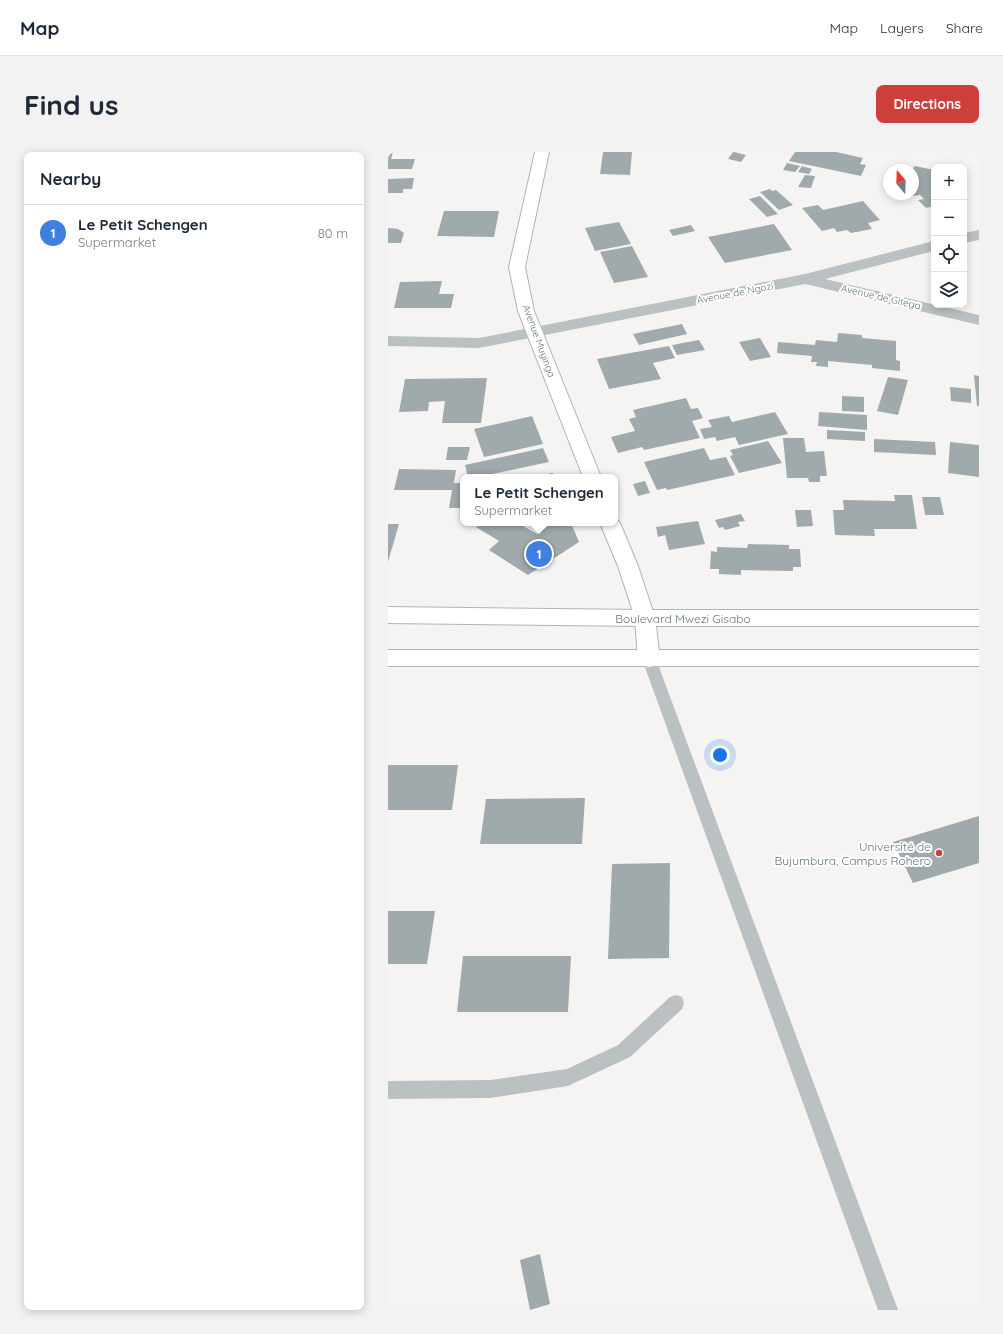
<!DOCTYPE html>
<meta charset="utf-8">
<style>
:root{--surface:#fff;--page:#f2f2f3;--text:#1f2937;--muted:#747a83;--line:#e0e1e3;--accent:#cc3f3b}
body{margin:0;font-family:Quicksand,sans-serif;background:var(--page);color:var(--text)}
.controls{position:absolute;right:12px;top:12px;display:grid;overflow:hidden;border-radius:8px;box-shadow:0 2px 10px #0003}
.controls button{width:36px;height:36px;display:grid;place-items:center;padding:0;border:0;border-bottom:1px solid var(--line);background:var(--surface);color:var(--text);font:20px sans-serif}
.compass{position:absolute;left:495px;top:12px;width:36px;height:36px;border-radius:50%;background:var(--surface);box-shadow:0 2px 10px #0003;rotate:341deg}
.you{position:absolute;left:332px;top:603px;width:14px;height:14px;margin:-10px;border:3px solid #fff;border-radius:50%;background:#1a73e8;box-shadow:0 0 0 6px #1a73e833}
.badge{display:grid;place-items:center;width:26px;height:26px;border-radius:50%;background:var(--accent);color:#fff;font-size:13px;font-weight:700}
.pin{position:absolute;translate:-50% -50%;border:2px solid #fff;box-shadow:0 1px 4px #0006}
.popup{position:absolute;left:72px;top:322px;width:158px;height:52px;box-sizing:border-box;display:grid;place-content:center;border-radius:8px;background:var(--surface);filter:drop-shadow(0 1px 3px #0005);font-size:13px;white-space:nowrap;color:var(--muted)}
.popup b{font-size:15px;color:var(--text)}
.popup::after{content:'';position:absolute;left:50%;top:100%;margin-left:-8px;border:8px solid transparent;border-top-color:var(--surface)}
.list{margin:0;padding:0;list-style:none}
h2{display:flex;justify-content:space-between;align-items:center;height:52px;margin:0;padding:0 16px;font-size:17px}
h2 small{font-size:13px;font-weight:400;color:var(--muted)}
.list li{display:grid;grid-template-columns:26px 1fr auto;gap:12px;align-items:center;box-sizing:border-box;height:56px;padding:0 16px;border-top:1px solid var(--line)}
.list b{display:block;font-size:15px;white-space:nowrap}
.list p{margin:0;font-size:13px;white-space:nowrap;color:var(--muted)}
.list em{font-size:13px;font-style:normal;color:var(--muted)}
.icon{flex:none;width:22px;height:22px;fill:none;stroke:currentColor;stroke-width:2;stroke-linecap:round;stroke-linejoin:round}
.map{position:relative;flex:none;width:591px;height:1158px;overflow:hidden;border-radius:8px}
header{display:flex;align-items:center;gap:24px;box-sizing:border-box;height:56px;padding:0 20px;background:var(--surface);border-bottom:1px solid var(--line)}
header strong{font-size:19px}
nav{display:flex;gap:22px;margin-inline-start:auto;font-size:14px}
.intro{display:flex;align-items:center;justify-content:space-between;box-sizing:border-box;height:96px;padding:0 24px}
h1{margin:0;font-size:28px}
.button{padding:10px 18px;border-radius:8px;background:var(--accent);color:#fff;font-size:14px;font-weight:700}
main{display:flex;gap:24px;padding:0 24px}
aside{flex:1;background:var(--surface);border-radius:8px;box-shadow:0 2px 10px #0003}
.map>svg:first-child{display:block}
.building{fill:#a0aaac}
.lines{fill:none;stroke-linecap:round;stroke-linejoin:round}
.secondary-casing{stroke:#adb4b6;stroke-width:2}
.primary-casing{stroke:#afb4b6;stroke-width:2}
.lane{fill:#bbc0c2;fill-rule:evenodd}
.street{fill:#bbc0c2;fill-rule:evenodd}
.secondary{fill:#fff;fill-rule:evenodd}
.primary{fill:#fff;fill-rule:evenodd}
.poi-dot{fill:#cc3f3b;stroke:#fff;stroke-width:1.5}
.labels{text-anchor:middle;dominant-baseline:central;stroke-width:4;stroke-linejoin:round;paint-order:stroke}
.far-street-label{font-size:10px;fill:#64757a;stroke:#fff}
.street-label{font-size:12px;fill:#64757a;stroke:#fff}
.poi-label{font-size:12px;fill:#64757a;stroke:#fff;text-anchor:end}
</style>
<header>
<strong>Map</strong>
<nav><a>Map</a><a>Layers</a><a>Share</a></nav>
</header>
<div class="intro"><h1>Find us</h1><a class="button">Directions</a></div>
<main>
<aside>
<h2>Nearby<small></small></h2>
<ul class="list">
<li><span class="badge" style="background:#3f7fe0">1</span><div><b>Le Petit Schengen</b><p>Supermarket</p></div><em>80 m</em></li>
</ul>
</aside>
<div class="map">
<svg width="591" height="1158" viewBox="0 0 591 1158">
<rect width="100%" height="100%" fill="#f5f4f2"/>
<path class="building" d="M 0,0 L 5,0 L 3,7 L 27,7 L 24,17 L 0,17 Z
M 215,0 L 244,0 L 242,23 L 212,22 Z
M 345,0 L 346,0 L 358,3 L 353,10 L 340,7 Z
M 407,0 L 448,0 L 475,6 L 472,12 L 478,13 L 473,24 L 401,9 Z
M 399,11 L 412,14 L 407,20 L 395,18 Z
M 414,14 L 424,17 L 421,22 L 410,20 Z
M 527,14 L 546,18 L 546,54 L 538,56 L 530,48 L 536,47 L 532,43 L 525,44 L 523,42 L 525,42 L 526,23 L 524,18 Z
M 417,23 L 427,24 L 423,36 L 410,35 Z
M 26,26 L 24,37 L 15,37 L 15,41 L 0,41 L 0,27 Z
M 382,37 L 384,39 L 388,38 L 405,53 L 391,58 L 372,40 Z
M 372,44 L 390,62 L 379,65 L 361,47 Z
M 475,49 L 492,68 L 480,71 L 484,77 L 463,81 L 459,78 L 449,80 L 446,76 L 434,79 L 414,56 L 430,53 L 435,58 Z
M 56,59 L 111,59 L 106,85 L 49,84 Z
M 231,70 L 243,92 L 207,99 L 197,76 Z
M 386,72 L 404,98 L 337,111 L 320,85 Z
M 303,73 L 307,79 L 285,84 L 281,78 Z
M 0,76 L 10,77 L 16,81 L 13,91 L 0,91 Z
M 244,94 L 260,125 L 226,131 L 212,100 Z
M 54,129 L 51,142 L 66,142 L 63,156 L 6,156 L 12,130 Z
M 294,172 L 299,182 L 251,193 L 245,182 Z
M 450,181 L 474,183 L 474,186 L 508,189 L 508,208 L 512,209 L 512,219 L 484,216 L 484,213 L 440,209 L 440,215 L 428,214 L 429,210 L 423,210 L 424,204 L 389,201 L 390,190 L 427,193 L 428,188 L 449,190 Z
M 372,186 L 383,205 L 362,209 L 351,190 Z
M 311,188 L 317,198 L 289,203 L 284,193 Z
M 281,194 L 287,206 L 265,211 L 273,227 L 221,237 L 209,207 Z
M 586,223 L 591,224 L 591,254 L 589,254 Z
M 500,225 L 520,228 L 510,263 L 489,259 Z
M 99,226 L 93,271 L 54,271 L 57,249 L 41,250 L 40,259 L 11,260 L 17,227 Z
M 562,235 L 583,237 L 583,251 L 563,249 Z
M 454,244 L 476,245 L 476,260 L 454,259 Z
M 298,246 L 303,257 L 310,256 L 315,266 L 304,269 L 312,286 L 256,298 L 254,295 L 230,301 L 223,285 L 247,279 L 241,267 L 248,265 L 245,258 Z
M 387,260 L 400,282 L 351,293 L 347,285 L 329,289 L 327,285 L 316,287 L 312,277 L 324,275 L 320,268 L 341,264 L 344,270 Z
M 431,260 L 479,263 L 479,278 L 430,274 Z
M 144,264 L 155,292 L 96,305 L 86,277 Z
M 439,278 L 477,280 L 477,289 L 439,287 Z
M 395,286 L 416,286 L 418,300 L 436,299 L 439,324 L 432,324 L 432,330 L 421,330 L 420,326 L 399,326 Z
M 486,287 L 547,290 L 548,303 L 486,300 Z
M 380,289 L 394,311 L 351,321 L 342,304 L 345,303 L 342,298 Z
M 562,290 L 591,293 L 591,325 L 560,321 Z
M 60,295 L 82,295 L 79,308 L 58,308 Z
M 155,296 L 161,310 L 90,325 L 80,325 L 77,313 Z
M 316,296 L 322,308 L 338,305 L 347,323 L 279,338 L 278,336 L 269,338 L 256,310 Z
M 11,317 L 68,318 L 66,331 L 75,331 L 75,356 L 61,356 L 64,338 L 6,338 Z
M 165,321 L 166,325 L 149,325 L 148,324 Z
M 257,329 L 262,341 L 250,344 L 245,332 Z
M 506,343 L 524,343 L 529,377 L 486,377 L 487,384 L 447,383 L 445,358 L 456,358 L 455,348 L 507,349 Z
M 534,345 L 552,345 L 556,363 L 537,363 Z
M 407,358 L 423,358 L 425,374 L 409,375 Z
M 353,362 L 357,369 L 350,370 L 352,374 L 337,378 L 335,375 L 331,376 L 327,368 Z
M 310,369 L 317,392 L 281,398 L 277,383 L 270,385 L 268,375 Z
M 94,371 L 130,371 L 149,382 L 164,371 L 183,371 L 191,390 L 140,423 L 101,398 L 111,389 L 88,375 Z
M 0,372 L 11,372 L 0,410 Z
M 360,392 L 401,393 L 401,397 L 412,397 L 413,415 L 405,415 L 405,419 L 353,418 L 353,423 L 331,422 L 331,417 L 322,417 L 323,399 L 329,400 L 329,395 L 359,396 Z
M 0,613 L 70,613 L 64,658 L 0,658 Z
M 197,646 L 194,692 L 92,692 L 98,647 Z
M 591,664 L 591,711 L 525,731 L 505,690 Z
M 282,711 L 281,806 L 220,807 L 224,712 Z
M 0,759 L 47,759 L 39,812 L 0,812 Z
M 75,804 L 183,804 L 180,860 L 69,860 Z
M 152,1102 L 162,1152 L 142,1158 L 132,1108 Z"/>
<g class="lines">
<g class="secondary-casing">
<path id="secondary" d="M 147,0 L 161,0 L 137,115 L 146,159 L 213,325 L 195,325 L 130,159 L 121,115 Z
M 227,366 L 232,371 L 250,414 L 267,466 L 272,507 L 268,513 L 261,515 L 254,513 L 250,507 L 247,466 L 230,414 L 212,371 L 227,371 Z"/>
</g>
<g class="primary-casing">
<path id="primary" d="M 0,455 L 257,458 L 591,458 L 591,474 L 257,474 L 0,471 Z
M 0,498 L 591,498 L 591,514 L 0,514 Z"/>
</g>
<path class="lane" d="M 261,502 L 266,503 L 268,507 L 510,1158 L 490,1158 L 254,507 L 256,503 Z
M 288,843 L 294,845 L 296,851 L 294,857 L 242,905 L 180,934 L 102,946 L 0,947 L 0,929 L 102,928 L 179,917 L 230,893 L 282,845 Z"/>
<path class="street" d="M 591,78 L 591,88 L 576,91 L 576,81 Z
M 546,89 L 546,99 L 437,127 L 591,163 L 591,173 L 417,132 L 91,196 L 0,194 L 0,184 L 91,186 L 417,122 Z"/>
<use href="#secondary" class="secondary"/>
<use href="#primary" class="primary"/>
</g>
<circle class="poi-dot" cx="551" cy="701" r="4"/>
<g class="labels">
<g class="far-street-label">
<text transform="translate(347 141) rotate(-11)">Avenue de Ngozi</text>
<text transform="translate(493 145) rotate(13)">Avenue de Gitega</text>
<text transform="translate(151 189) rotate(70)">Avenue Muyinga</text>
</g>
<g class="street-label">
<text x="295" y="466">Boulevard Mwezi Gisabo</text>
</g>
<g class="poi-label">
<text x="543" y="694">Université de<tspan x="543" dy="14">Bujumbura, Campus Rohero</tspan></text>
</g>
</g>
</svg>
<div class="controls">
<button>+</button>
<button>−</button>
<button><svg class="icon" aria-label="locate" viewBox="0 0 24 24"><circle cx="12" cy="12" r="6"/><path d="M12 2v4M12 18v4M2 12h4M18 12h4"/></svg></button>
<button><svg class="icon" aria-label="layers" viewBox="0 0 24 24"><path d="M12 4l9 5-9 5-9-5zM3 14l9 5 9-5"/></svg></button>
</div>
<svg class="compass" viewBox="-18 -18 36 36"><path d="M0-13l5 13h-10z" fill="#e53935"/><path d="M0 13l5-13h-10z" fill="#747a83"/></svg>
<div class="you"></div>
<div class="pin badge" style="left:151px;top:402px;background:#3f7fe0">1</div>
<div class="popup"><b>Le Petit Schengen</b>Supermarket</div>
</div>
</main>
